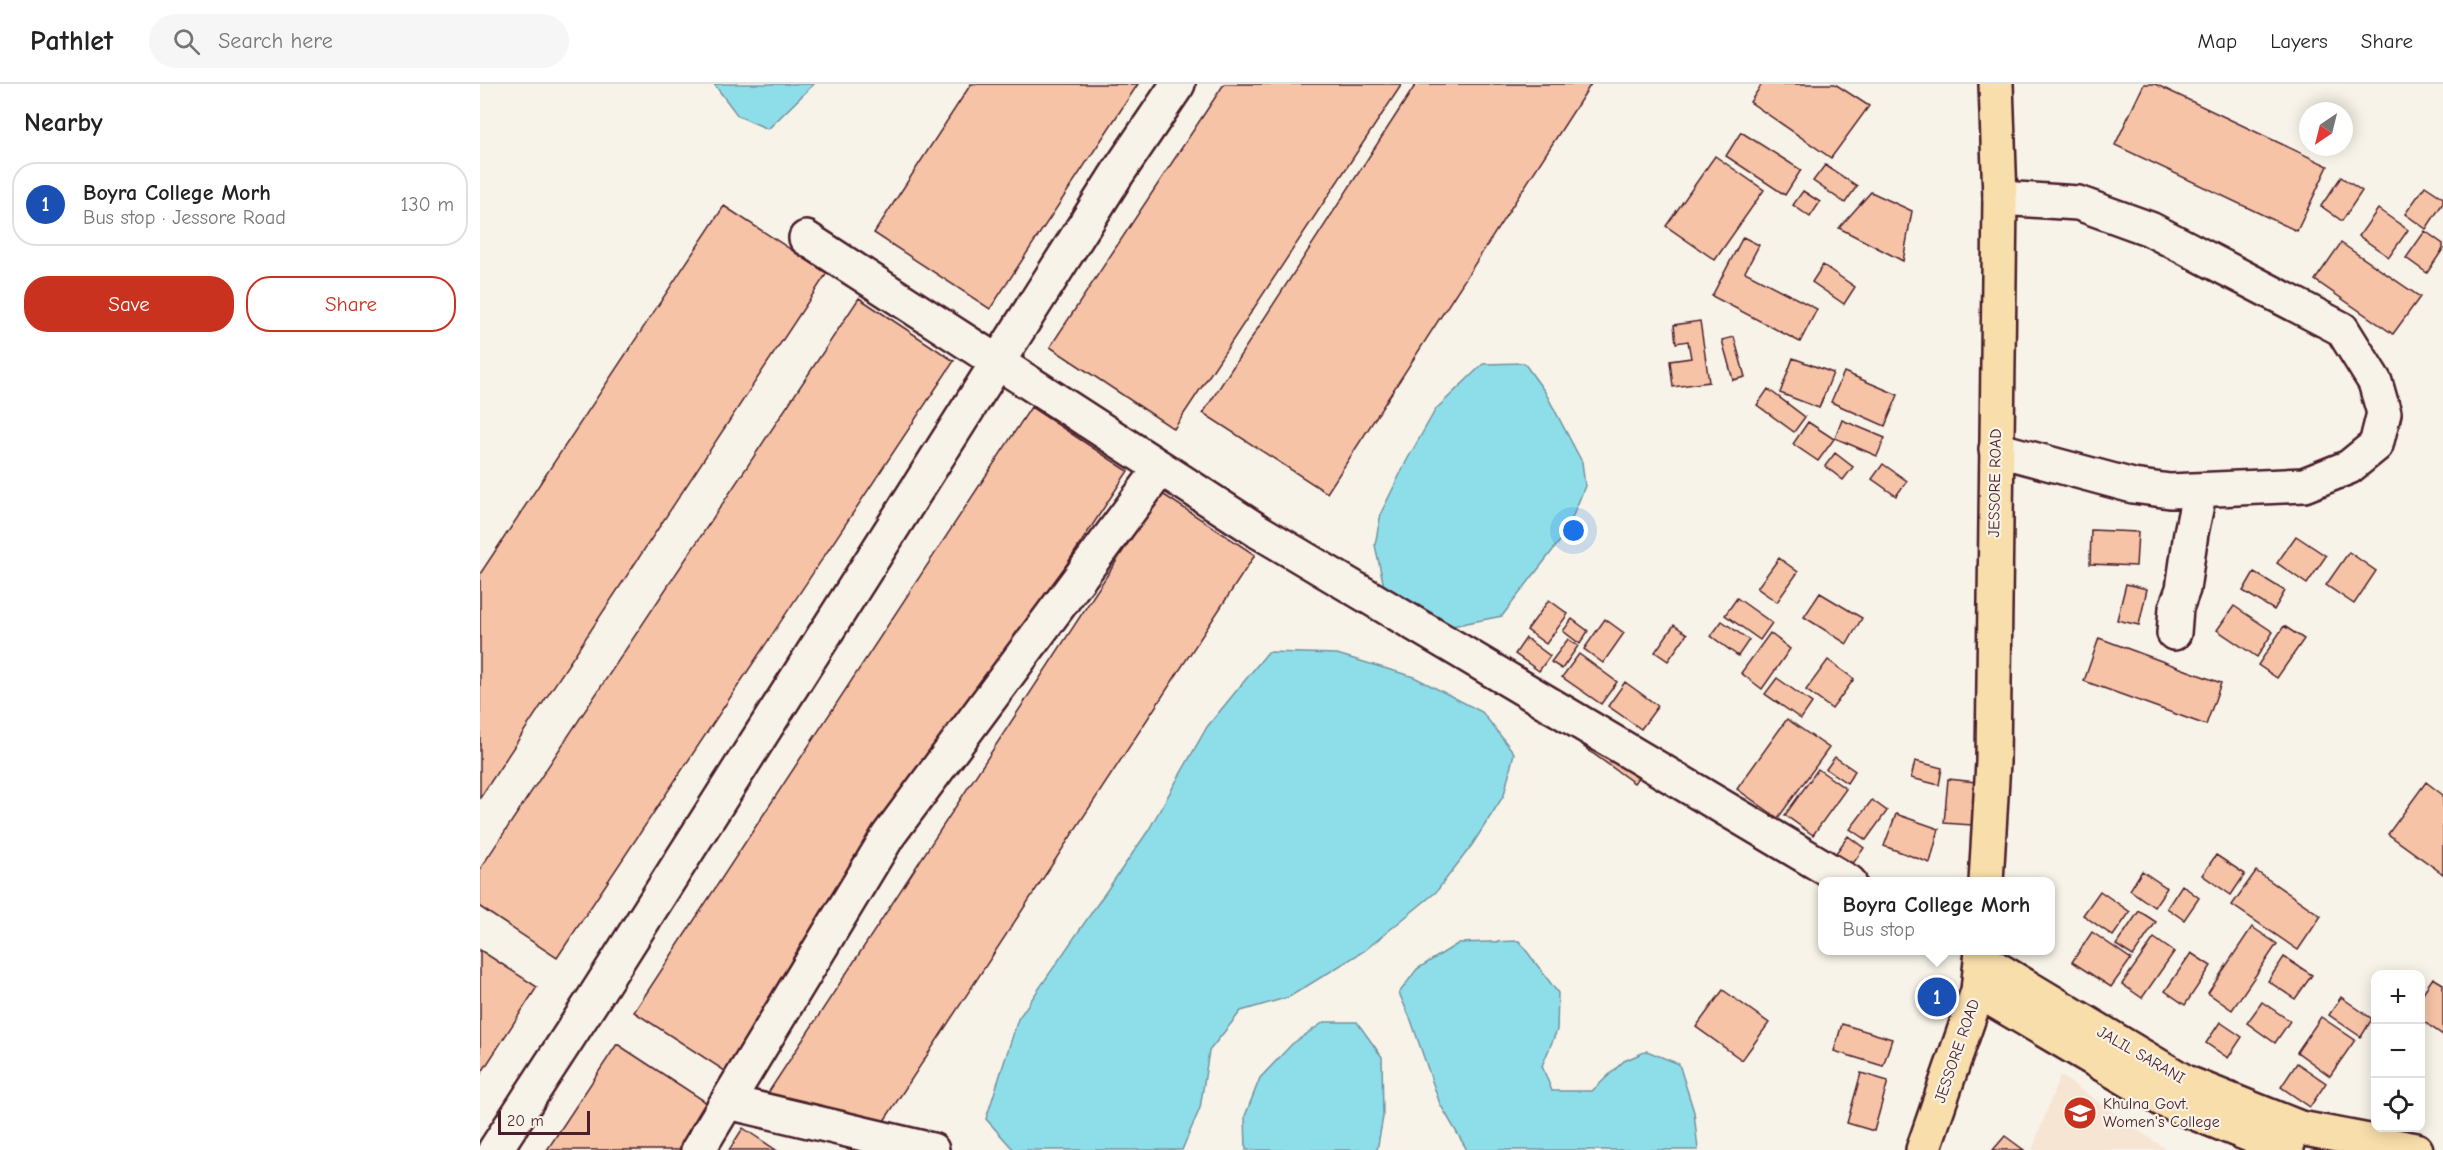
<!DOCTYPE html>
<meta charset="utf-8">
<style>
:root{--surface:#fff;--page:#f6f6f6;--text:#222;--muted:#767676;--line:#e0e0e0;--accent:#c8321e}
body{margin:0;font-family:"Comic Neue",sans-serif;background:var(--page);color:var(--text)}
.controls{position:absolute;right:18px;bottom:18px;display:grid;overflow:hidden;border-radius:12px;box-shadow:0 3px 15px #0003}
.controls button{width:54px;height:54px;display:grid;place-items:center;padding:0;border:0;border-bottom:2px solid var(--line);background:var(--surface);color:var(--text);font:30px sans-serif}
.compass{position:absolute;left:1819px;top:18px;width:54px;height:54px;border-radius:50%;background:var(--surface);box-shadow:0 3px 15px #0003;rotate:215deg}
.scale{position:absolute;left:18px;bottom:15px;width:92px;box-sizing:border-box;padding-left:6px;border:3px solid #4a1f2b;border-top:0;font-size:16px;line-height:21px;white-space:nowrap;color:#4a1f2b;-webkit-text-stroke:4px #f7f3e8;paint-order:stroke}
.you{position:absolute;left:1094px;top:447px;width:21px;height:21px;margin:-15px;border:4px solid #fff;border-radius:50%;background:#1a73e8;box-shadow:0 0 0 9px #1a73e833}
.badge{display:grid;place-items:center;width:39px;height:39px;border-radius:50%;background:var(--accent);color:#fff;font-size:20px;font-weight:700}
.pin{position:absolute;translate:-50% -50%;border:3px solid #fff;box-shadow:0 2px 6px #0006}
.popup{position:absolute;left:1338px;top:793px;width:237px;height:78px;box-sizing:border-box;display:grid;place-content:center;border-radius:12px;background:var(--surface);filter:drop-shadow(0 2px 4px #0005);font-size:20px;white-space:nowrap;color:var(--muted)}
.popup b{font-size:22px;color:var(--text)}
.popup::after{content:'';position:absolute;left:50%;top:100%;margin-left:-12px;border:12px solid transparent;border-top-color:var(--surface)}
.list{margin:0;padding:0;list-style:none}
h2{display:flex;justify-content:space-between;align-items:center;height:78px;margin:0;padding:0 24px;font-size:26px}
h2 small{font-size:20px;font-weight:400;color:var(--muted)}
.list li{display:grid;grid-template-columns:39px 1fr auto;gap:18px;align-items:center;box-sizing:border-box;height:84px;margin:0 12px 12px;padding:0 12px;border:2px solid var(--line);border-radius:24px}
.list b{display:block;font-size:22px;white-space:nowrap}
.list p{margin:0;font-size:20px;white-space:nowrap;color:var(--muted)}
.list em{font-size:20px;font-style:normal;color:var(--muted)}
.actions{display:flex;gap:12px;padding:18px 24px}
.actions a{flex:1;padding:14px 0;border:2px solid var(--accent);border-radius:24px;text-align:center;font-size:21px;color:var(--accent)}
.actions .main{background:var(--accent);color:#fff}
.icon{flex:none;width:33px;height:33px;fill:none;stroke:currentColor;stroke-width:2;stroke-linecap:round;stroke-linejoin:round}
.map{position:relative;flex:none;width:1963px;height:1066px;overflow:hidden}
header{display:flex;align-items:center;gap:36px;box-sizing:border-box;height:84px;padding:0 30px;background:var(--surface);border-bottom:2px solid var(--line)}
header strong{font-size:28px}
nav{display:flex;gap:33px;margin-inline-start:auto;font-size:21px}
.search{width:420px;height:54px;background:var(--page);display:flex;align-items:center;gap:15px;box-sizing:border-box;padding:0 21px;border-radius:33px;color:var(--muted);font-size:22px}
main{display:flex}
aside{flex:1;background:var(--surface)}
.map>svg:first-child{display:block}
.built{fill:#f7e5d4}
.water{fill:#8edeea;stroke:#73929e;stroke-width:1.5}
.building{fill:#f6c3a6;stroke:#4a1f2b;stroke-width:1.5}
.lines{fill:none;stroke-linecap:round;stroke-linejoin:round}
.minor-casing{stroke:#4a1f2b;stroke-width:38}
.major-casing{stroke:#4a1f2b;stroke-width:38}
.highway-casing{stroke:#4a1f2b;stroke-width:38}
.minor{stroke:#f7f3e8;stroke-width:33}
.major{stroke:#f8deab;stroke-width:33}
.highway{stroke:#f8deab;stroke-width:33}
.labels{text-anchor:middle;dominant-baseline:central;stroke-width:4.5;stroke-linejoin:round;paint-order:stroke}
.street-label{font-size:16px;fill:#4a1f2b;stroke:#f7f3e8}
.poi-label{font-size:16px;fill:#4a1f2b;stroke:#f7f3e8;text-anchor:start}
</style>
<header>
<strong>Pathlet</strong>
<div class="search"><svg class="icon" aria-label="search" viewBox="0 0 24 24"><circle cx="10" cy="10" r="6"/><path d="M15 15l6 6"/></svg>Search here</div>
<nav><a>Map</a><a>Layers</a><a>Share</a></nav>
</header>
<main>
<aside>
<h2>Nearby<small></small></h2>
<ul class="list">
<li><span class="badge" style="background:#1a4fb4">1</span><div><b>Boyra College Morh</b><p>Bus stop · Jessore Road</p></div><em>130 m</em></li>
</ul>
<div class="actions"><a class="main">Save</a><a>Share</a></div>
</aside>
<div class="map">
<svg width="1963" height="1066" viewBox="0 0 1963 1066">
<rect width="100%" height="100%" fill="#f7f3e8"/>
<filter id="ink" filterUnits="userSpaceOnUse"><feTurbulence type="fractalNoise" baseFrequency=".0167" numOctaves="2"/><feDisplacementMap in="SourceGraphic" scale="12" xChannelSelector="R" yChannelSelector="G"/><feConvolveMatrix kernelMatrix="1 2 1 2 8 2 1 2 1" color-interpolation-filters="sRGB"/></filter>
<g filter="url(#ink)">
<path class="built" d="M 1580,991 L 1687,1066 L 1552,1066 Z"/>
<path class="water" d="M 234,0 L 334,0 L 288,45 L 258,32 Z
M 1044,279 L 1065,308 L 1102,378 L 1105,402 L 1086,449 L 1022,532 L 972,542 L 936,531 L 905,507 L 895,461 L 901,429 L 927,376 L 956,325 L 1003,280 Z
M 788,568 L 857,570 L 934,593 L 1002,628 L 1034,669 L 1024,711 L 992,761 L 956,808 L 884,867 L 809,913 L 761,927 L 729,967 L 720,1024 L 702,1066 L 534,1066 L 506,1035 L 538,935 L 668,747 L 727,643 Z
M 1039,857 L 1078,909 L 1077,946 L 1062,982 L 1072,1007 L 1112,1007 L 1144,977 L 1167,967 L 1199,980 L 1214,1028 L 1218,1066 L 987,1066 L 960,1020 L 931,936 L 919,909 L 937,885 L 979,859 Z
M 844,938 L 877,938 L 902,973 L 903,1033 L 897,1066 L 766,1066 L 765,1032 L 780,994 L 812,960 Z"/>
<path class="building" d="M 491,0 L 658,0 L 510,225 L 394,149 Z
M 744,0 L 922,0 L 694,345 L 570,263 Z
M 936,0 L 1111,0 L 847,409 L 723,329 Z
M 1282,0 L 1355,0 L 1389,22 L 1351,74 L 1270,18 Z
M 1664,0 L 1675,0 L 1848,82 L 1817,147 L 1635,61 Z
M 1261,48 L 1321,86 L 1305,111 L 1246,72 Z
M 1235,72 L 1284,106 L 1235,176 L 1186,142 Z
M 1345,81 L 1377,102 L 1365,119 L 1333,97 Z
M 1861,93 L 1882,107 L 1862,137 L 1841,122 Z
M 1945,102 L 1963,114 L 1963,119 L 1946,145 L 1925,130 Z
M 1323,107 L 1340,118 L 1330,133 L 1313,121 Z
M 1391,108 L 1432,127 L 1423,177 L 1359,144 Z
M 244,122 L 347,189 L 0,714 L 0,490 Z
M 1898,125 L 1928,146 L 1909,173 L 1879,152 Z
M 1945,147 L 1963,160 L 1963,165 L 1947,189 L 1926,174 Z
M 1263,153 L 1279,161 L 1265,188 L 1337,225 L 1320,258 L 1232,212 Z
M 1861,159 L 1940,213 L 1913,250 L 1835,196 Z
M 1343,181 L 1375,203 L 1364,220 L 1332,198 Z
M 379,214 L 474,277 L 77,874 L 0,823 L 0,785 Z
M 1220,237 L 1229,298 L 1193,303 L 1190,277 L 1211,274 L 1208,257 L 1196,259 L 1194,241 Z
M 1254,253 L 1265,293 L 1253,296 L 1242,256 Z
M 1313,274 L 1353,289 L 1339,324 L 1300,309 Z
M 1364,288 L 1418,311 L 1405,342 L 1351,318 Z
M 1288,305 L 1325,333 L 1314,348 L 1277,321 Z
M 551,323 L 648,387 L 251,991 L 154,928 Z
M 1362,336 L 1405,354 L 1397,372 L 1355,354 Z
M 1328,338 L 1354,355 L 1338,377 L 1313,360 Z
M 1355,369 L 1373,383 L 1363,396 L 1345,382 Z
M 1403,380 L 1427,397 L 1416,412 L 1392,395 Z
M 681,409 L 775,471 L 385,1066 L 368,1066 L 286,1012 Z
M 1611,446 L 1658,448 L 1656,482 L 1610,480 Z
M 1816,452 L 1846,472 L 1827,500 L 1797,479 Z
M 1869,468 L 1896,487 L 1874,520 L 1846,501 Z
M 1299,474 L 1318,488 L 1297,518 L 1277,504 Z
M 1774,488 L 1805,507 L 1794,526 L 1763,507 Z
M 1646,500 L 1667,505 L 1659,541 L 1637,536 Z
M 1340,509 L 1382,534 L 1367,560 L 1324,533 Z
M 1257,514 L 1292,539 L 1280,556 L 1245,531 Z
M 1069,516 L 1088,530 L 1066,560 L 1047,546 Z
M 1754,522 L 1793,548 L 1777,573 L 1737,546 Z
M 1092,535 L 1108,547 L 1100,560 L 1083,547 Z
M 1125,535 L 1144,549 L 1123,579 L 1104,565 Z
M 1242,537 L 1269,556 L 1258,572 L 1231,552 Z
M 1194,541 L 1207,550 L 1188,577 L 1175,568 Z
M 1804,542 L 1824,555 L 1797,594 L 1778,581 Z
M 1290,549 L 1310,565 L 1282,605 L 1261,589 Z
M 1046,554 L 1070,572 L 1059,587 L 1035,570 Z
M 1619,554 L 1741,599 L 1726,641 L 1604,597 Z
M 1088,555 L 1098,562 L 1082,585 L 1071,578 Z
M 1099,570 L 1137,598 L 1121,620 L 1082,593 Z
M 1348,576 L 1374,595 L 1352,625 L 1326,606 Z
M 1297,594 L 1332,619 L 1321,635 L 1285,610 Z
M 1145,598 L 1178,622 L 1161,645 L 1128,622 Z
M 1307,635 L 1349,664 L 1298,734 L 1257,705 Z
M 1119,642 L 1169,679 L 1154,699 L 1104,663 Z
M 1355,673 L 1375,687 L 1367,699 L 1346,685 Z
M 1435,677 L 1462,684 L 1459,701 L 1431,694 Z
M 1338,685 L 1366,705 L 1333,751 L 1305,731 Z
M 1468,695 L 1496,698 L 1492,741 L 1464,739 Z
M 1946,698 L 1963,711 L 1963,790 L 1908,750 Z
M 1392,716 L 1407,727 L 1386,756 L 1370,745 Z
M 1416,730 L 1459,745 L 1450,779 L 1404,762 Z
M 1368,752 L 1384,764 L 1372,781 L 1356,769 Z
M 1736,771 L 1765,790 L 1751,811 L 1722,791 Z
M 1662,787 L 1687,804 L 1674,823 L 1650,806 Z
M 1776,787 L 1841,832 L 1818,866 L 1752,821 Z
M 1702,801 L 1719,814 L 1704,836 L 1687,824 Z
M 1620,807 L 1650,828 L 1633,852 L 1603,831 Z
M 1659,827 L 1676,838 L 1653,872 L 1636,861 Z
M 1772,843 L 1797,860 L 1752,926 L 1728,909 Z
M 1612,848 L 1651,875 L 1631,903 L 1592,878 Z
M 1674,854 L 1694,868 L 1662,914 L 1642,900 Z
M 0,866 L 57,903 L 0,991 Z
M 1711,869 L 1731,882 L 1705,921 L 1685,907 Z
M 1804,873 L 1832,891 L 1815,915 L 1788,897 Z
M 1953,894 L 1963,900 L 1963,951 L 1940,935 L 1940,913 Z
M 1243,906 L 1289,939 L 1262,976 L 1216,943 Z
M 1861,913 L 1892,935 L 1881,953 L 1849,931 Z
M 1782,918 L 1810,937 L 1795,959 L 1767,939 Z
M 1841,933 L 1875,956 L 1850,992 L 1817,968 Z
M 1740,938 L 1762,953 L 1748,974 L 1726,959 Z
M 1362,940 L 1412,955 L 1403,982 L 1354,967 Z
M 137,960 L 232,1022 L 203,1066 L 67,1066 Z
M 1817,979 L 1846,999 L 1830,1023 L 1801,1003 Z
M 1381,989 L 1408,997 L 1394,1047 L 1367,1039 Z
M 263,1044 L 296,1066 L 249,1066 Z
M 1525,1052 L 1544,1066 L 1513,1066 Z"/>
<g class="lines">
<g class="minor-casing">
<path id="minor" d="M 326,154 L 778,447 L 1369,798
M 1516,365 L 1653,402 L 1690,407 L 1824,401 L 1869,383 L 1896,361 L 1904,329 L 1895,298 L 1862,245 L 1670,145 L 1598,119 L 1520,114
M 1694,549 L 1696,524 L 1703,505 L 1711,449 L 1720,406
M 248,1018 L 452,1066
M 15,1066 L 112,917 L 637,90 L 698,0
M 218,1066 L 408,752 L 681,384"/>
</g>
<g class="major-casing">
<path id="major" d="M 1502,876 L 1705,998 L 1820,1044 L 1936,1066
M 1498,907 L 1685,1017 L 1807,1066"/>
</g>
<g class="highway-casing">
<path id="highway" d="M 1506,798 L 1513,678 L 1520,114 L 1516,0
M 1443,1066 L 1498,907 L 1502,866"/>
</g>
<use href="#minor" class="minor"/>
<use href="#major" class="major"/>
<use href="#highway" class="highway"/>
</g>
</g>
<defs>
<g id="university-disc" transform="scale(1.725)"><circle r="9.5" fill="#c8321e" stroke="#f7f3e8"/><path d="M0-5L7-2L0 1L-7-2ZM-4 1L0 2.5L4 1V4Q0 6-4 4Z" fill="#fff"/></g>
</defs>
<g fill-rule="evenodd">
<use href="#university-disc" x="1600" y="1029"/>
</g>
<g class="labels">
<g class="street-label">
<text transform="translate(1515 399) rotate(-89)">JESSORE ROAD</text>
<text transform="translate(1477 967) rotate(-71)">JESSORE ROAD</text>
<text transform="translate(1661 971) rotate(30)">JALIL SARANI</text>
</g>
<g class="poi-label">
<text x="1623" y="1020">Khulna Govt.<tspan x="1623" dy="18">Women's College</tspan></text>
</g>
</g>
</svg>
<div class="controls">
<button>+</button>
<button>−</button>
<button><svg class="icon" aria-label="locate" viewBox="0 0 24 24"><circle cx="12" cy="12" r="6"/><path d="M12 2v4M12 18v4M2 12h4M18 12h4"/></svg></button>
</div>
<svg class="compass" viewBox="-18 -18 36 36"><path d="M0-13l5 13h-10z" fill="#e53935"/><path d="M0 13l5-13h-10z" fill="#767676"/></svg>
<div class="scale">20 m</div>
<div class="you"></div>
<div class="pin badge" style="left:1457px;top:913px;background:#1a4fb4">1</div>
<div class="popup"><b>Boyra College Morh</b>Bus stop</div>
</div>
</main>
